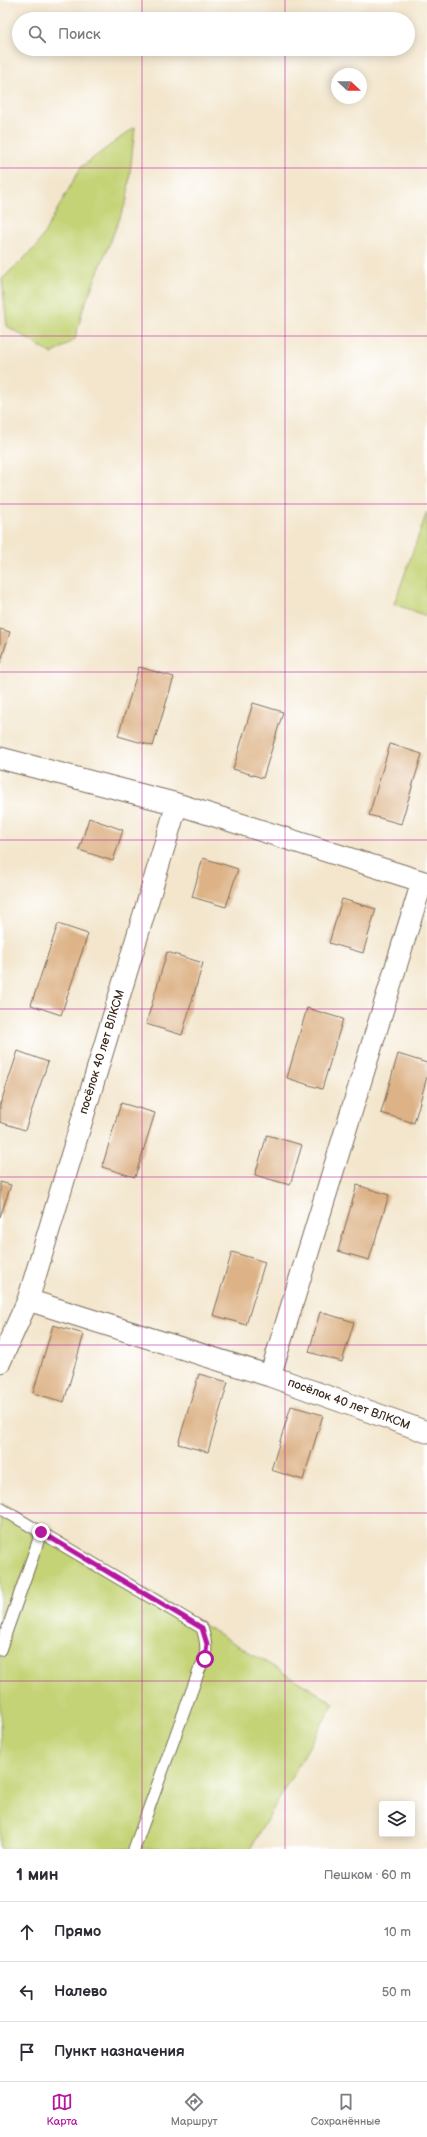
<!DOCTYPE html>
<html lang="ru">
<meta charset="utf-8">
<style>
:root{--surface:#fff;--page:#f7f7f7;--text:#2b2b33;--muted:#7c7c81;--line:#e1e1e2;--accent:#b5179e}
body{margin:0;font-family:"Balsamiq Sans",sans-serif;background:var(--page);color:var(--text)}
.controls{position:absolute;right:12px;bottom:12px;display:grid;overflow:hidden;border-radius:4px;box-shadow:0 2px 10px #0003}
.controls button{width:36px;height:36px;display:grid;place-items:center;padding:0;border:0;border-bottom:1px solid var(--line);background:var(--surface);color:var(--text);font:20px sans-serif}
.compass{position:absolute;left:331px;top:68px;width:36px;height:36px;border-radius:50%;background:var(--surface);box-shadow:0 2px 10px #0003;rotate:112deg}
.stop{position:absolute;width:12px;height:12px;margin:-9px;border:3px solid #b5179e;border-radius:50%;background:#fff}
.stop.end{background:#b5179e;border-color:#fff;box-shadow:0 1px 4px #0008}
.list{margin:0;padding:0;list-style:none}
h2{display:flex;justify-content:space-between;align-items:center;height:52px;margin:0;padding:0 16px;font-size:17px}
h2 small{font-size:13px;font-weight:400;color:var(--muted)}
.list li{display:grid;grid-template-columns:26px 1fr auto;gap:12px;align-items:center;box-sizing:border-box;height:60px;padding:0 16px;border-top:1px solid var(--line)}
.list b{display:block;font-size:15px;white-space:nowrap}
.list em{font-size:13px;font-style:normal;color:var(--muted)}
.icon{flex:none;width:22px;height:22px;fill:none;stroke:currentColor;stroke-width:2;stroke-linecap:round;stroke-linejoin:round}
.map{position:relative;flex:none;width:427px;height:1849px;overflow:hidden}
.search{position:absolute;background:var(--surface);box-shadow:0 2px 10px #0003;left:12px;right:12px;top:12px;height:44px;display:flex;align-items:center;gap:10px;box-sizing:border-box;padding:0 14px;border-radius:22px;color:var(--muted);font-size:15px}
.sheet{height:232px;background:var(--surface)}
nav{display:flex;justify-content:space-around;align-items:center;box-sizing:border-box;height:56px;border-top:1px solid var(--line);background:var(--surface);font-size:11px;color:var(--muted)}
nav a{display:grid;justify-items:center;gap:2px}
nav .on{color:var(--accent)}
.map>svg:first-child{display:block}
.green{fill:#c4d375;stroke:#807e4a}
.building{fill:#ddb286}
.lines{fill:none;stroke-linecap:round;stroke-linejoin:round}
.lane-casing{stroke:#7b6c5b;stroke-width:13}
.street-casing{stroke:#7b6c5b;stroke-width:23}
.lane{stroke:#fff;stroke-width:11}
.street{stroke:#fff;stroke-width:21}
.route{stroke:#b5179e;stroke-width:5}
.grid{fill:none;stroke:#b5179e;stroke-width:1;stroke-opacity:0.55}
.labels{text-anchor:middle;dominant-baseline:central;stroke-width:3.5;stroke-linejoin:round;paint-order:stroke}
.street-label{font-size:12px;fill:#3b2a1e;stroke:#fff}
</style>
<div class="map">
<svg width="427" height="1849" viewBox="0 0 427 1849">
<rect width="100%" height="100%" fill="#fff"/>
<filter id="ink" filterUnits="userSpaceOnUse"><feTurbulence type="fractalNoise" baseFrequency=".025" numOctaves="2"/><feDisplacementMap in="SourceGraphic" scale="8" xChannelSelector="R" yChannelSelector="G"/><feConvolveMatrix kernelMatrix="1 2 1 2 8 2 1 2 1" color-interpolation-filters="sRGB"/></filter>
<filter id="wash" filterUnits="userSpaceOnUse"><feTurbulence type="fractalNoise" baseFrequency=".012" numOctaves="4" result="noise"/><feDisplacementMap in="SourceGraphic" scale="16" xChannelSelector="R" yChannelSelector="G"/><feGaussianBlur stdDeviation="0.9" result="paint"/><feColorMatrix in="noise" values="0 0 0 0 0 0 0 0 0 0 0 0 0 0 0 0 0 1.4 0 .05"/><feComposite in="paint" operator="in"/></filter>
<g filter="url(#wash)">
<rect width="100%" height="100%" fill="#f3e6cd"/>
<path class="green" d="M 135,127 L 127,200 L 83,309 L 75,339 L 52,354 L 7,326 L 2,279 L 37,246 L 81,167 Z
M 427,512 L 427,616 L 394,604 Z
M 0,1503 L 334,1703 L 250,1849 L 0,1849 Z"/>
<g id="blocks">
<path class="building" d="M 0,629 L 10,632 L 0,664 Z
M 139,667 L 174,677 L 153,746 L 118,736 Z
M 253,703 L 283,712 L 263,778 L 233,769 Z
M 390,744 L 422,754 L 401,824 L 369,815 Z
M 89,818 L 123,830 L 113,861 L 79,850 Z
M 203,858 L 238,869 L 226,907 L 192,897 Z
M 342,899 L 376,909 L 363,953 L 329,943 Z
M 58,924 L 88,934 L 61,1015 L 31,1005 Z
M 167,952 L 203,963 L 182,1035 L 146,1024 Z
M 307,1008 L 343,1019 L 322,1089 L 287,1078 Z
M 18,1051 L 48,1062 L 25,1130 L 0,1122 L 0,1105 Z
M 398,1054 L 427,1063 L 427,1077 L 414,1123 L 381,1113 Z
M 121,1103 L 155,1113 L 135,1177 L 102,1167 Z
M 267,1135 L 302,1145 L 290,1185 L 255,1175 Z
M 0,1182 L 11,1185 L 0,1217 Z
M 357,1185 L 389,1195 L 369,1260 L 338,1251 Z
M 232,1252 L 265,1262 L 246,1325 L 213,1315 Z
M 320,1312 L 354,1322 L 342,1362 L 309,1352 Z
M 53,1325 L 84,1334 L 64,1402 L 33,1393 Z
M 199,1374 L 228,1382 L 208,1452 L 178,1444 Z
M 291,1406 L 323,1415 L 303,1480 L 271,1470 Z"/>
</g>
</g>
<g filter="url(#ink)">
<use href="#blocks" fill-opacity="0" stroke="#7b6c5b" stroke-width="1"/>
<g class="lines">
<g class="lane-casing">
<path id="lane" d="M 0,1508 L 202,1628 C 208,1647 207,1654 199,1671
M 0,1650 L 41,1533
M 134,1849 L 200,1668"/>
</g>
<g class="street-casing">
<path id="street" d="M 0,758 L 177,804 L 427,883
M 28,1300 L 270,1376 L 427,1432
M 0,1362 L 28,1300 L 177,804
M 270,1376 L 422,882"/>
</g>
<use href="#lane" class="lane"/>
<use href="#street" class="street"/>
</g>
</g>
<g class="lines" filter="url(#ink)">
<path class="route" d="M 41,1532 L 202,1628 L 207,1644 L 205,1659"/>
</g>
<path class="grid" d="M 142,0 L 142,19M 285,0 L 285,19M 142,49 L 142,1849M 285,49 L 285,1849M 0,168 L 427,168M 0,336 L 427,336M 0,504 L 427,504M 0,672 L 427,672M 0,840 L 427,840M 0,1009 L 427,1009M 0,1177 L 427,1177M 0,1345 L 427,1345M 0,1513 L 427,1513M 0,1681 L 427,1681"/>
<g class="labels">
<g class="street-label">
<text transform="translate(102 1052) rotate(-73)">посёлок 40 лет ВЛКСМ</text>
<text transform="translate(349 1404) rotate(20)">посёлок 40 лет ВЛКСМ</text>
</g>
</g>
</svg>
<div class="controls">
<button><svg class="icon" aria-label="layers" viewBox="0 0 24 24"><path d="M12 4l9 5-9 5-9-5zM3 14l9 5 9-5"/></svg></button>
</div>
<svg class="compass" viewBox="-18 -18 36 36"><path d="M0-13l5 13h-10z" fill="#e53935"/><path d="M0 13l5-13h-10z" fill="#7c7c81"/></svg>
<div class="stop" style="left:205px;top:1659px"></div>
<div class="stop end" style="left:41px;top:1532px"></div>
<div class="search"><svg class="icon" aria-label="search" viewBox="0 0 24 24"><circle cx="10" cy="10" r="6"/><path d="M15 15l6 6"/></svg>Поиск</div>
</div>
<section class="sheet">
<h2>1 мин<small>Пешком · 60 m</small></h2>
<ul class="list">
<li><svg class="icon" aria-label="ahead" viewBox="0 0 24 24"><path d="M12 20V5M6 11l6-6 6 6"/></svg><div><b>Прямо</b></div><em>10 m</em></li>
<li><svg class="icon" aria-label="left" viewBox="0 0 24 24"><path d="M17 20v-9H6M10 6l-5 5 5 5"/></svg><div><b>Налево</b></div><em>50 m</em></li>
<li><svg class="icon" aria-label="arrive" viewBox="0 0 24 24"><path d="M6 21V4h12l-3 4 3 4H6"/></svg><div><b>Пункт назначения</b></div></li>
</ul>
</section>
<nav>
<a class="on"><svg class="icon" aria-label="map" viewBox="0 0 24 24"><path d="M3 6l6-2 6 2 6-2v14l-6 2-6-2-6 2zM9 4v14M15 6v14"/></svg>Карта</a>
<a><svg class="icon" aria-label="directions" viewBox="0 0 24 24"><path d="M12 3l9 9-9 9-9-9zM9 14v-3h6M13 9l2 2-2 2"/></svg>Маршрут</a>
<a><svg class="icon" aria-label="saved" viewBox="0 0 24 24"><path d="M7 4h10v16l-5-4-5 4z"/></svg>Сохранённые</a>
</nav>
